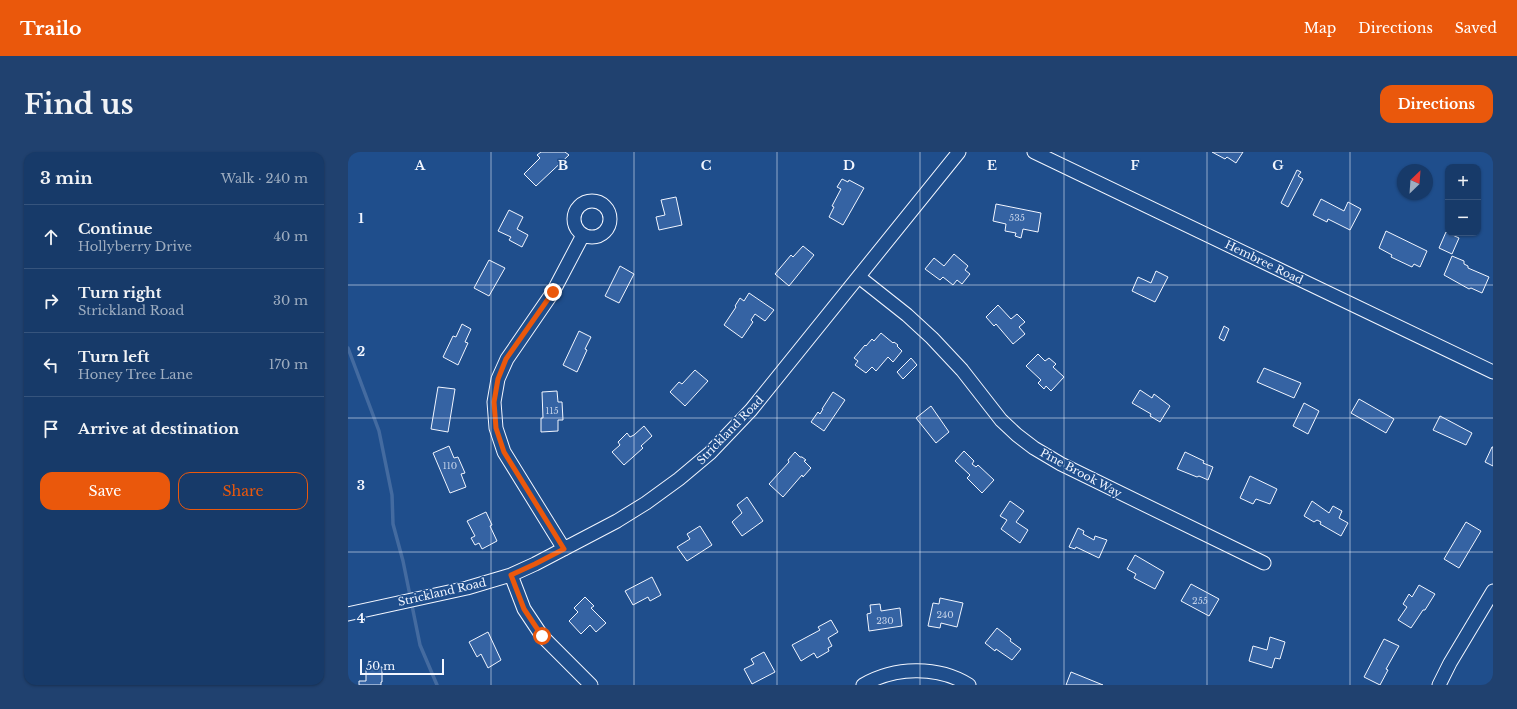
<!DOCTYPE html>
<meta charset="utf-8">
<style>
:root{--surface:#173a69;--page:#20416f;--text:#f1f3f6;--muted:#9eadc0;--line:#36547d;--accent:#ea580c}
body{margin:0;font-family:"Libre Baskerville",serif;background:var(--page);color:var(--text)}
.controls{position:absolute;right:12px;top:12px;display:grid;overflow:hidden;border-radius:8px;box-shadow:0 1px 3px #0004}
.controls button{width:36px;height:36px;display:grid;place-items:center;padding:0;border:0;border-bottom:1px solid var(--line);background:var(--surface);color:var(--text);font:20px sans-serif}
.compass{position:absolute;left:1049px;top:12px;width:36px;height:36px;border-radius:50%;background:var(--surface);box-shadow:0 1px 3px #0004;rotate:25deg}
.scale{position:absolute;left:12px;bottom:10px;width:84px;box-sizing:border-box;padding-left:4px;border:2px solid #f2f6ff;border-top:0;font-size:11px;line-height:14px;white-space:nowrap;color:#f2f6ff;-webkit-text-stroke:3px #1f4e8c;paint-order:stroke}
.stop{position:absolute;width:12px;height:12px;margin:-9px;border:3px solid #ea580c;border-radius:50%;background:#fff}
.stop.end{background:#ea580c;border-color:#fff;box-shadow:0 1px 4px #0008}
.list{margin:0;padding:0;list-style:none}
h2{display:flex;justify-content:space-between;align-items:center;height:52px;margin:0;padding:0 16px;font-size:17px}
h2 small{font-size:13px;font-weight:400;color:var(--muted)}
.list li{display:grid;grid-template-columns:26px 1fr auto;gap:12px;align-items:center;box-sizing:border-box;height:64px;padding:0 16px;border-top:1px solid var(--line)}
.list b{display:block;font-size:15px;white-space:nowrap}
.list p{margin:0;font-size:13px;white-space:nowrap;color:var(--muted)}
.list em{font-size:13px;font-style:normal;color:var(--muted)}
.actions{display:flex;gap:8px;padding:12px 16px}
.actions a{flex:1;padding:9px 0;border:1px solid var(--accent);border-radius:12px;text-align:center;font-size:14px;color:var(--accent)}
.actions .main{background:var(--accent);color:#fff}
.icon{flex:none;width:22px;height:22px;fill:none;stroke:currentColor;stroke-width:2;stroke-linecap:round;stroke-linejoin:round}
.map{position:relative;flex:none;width:1145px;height:533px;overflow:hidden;border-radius:12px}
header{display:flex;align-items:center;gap:24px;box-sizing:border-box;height:56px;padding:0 20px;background:var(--accent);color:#fff}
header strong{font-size:19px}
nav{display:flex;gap:22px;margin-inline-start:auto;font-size:14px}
.intro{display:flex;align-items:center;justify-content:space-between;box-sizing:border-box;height:96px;padding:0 24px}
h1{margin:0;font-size:28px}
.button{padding:10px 18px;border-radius:12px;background:var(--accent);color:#fff;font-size:14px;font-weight:700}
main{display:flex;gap:24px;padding:0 24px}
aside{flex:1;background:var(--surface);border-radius:12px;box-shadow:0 1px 3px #0004}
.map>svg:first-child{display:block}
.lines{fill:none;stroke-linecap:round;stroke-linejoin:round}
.stream{stroke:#446ba0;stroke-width:3.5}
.building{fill:#3563a3;stroke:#f2f6ff}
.minor-casing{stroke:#f2f6ff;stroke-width:15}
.minor{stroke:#1f4e8c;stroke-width:13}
.route{stroke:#ea580c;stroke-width:5}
.grid{fill:none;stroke:#f2f6ff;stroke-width:1;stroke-opacity:0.55}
.labels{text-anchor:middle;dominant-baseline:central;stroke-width:3;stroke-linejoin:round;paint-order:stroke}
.number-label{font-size:9px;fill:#c3d1e8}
.street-label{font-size:11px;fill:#f2f6ff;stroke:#1f4e8c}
.grid-label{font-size:13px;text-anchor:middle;font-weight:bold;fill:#f2f6ff;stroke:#1f4e8c;stroke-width:3;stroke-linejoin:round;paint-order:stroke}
</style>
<header>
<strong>Trailo</strong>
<nav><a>Map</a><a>Directions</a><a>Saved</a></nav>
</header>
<div class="intro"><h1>Find us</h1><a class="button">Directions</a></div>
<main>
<aside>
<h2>3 min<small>Walk · 240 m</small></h2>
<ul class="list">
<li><svg class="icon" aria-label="ahead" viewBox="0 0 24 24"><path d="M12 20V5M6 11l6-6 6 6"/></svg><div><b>Continue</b><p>Hollyberry Drive</p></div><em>40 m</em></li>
<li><svg class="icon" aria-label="right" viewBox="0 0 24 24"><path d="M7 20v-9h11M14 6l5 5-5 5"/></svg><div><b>Turn right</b><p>Strickland Road</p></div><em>30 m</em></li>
<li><svg class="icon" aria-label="left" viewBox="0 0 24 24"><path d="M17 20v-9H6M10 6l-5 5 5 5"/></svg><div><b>Turn left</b><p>Honey Tree Lane</p></div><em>170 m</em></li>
<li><svg class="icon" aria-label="arrive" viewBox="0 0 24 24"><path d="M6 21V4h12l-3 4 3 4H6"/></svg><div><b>Arrive at destination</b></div></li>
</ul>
<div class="actions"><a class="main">Save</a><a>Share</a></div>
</aside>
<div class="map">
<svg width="1145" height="533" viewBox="0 0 1145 533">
<rect width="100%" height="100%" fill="#1f4e8c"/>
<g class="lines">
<path class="stream" d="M 0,196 L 31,279 L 44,343 L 45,372 L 55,409 L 72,493 L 89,533"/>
</g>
<path class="building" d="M 193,0 L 217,0 L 221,3 L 188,34 L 176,22 L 192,6 L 189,3 Z
M 864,0 L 895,0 L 888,11 L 879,5 L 877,7 Z
M 949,18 L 953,20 L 950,24 L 955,27 L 940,55 L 933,51 Z
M 494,27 L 500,30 L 501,28 L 516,36 L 495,73 L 481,65 L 486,55 L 484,54 L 493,37 L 489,35 Z
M 328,45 L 334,73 L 311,78 L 308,65 L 317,63 L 313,48 Z
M 973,47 L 996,59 L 1000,50 L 1013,57 L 1002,78 L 980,67 L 979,70 L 965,63 Z
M 648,52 L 693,61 L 690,80 L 675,77 L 673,86 L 667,84 L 668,81 L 657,79 L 658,72 L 645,69 Z
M 161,58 L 175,65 L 169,77 L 180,83 L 174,95 L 161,88 L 163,85 L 150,79 Z
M 1038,79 L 1079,99 L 1072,115 L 1066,112 L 1064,115 L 1043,105 L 1044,103 L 1031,96 Z
M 1098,80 L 1111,86 L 1104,102 L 1091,96 Z
M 455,94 L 466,103 L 441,134 L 427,122 L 443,103 L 445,105 Z
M 606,102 L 620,114 L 617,118 L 622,122 L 614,132 L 609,128 L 605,133 L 595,125 L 592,128 L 577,117 L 586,106 L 596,114 Z
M 1104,104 L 1116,109 L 1116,112 L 1120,114 L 1120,116 L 1141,125 L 1134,141 L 1123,136 L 1121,137 L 1096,123 Z
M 141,108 L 157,116 L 141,144 L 126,136 Z
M 272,114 L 286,122 L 271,151 L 257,144 Z
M 808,119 L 820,125 L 807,150 L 784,139 L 790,125 L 803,131 Z
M 401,141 L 426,158 L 417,169 L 407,162 L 403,168 L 405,170 L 394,186 L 376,173 L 388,155 L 387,154 L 392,146 L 396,149 Z
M 650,153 L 663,167 L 669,162 L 677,170 L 671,175 L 677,182 L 665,192 L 648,172 L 646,174 L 638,165 Z
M 114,172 L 123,177 L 117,190 L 120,191 L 110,213 L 95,205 L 105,184 L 108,185 Z
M 876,174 L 881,177 L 876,189 L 871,186 Z
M 231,179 L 243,185 L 237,197 L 239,198 L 229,220 L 215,213 Z
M 533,181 L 545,191 L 546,190 L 550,193 L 549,194 L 554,199 L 545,210 L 540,205 L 528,219 L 524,215 L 518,221 L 507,213 L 510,209 L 506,206 L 517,193 L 518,194 L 524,187 L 526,189 Z
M 690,202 L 697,209 L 701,206 L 708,212 L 705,215 L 716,225 L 703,239 L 698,234 L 696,237 L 690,231 L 693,228 L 678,214 Z
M 563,206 L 569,213 L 555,227 L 549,220 Z
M 916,216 L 953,231 L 946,246 L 909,230 Z
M 347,218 L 360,229 L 337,254 L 322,240 L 331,230 L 334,232 Z
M 90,235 L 107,237 L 100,280 L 83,277 Z
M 792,238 L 804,246 L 806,242 L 822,254 L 812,270 L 802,264 L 803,262 L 784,251 Z
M 209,239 L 210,250 L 214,250 L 215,268 L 210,268 L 210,279 L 193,280 L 193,266 L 195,266 L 194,240 Z
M 485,240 L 497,248 L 476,279 L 463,270 L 470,260 L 472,262 L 475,257 L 474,257 Z
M 1011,247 L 1046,267 L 1038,281 L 1003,261 Z
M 956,251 L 971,259 L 960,282 L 945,274 Z
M 583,254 L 601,280 L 588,291 L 568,266 Z
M 1092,264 L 1124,281 L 1118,293 L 1085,278 Z
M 296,274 L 304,284 L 293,294 L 295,296 L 276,313 L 264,300 L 272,293 L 270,290 L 279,281 L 282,285 L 286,283 Z
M 101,294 L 106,306 L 110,305 L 117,321 L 113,322 L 118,335 L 102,341 L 85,301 Z
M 1144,295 L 1145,295 L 1145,314 L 1137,310 Z
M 616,299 L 626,309 L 624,312 L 628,315 L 630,313 L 646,328 L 634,341 L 619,326 L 622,323 L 607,309 Z
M 447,300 L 452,305 L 454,305 L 458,308 L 456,309 L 463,316 L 455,325 L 454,323 L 435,345 L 421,332 L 441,310 L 440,308 Z
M 837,300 L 856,309 L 855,311 L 865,315 L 860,328 L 851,324 L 849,325 L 829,317 Z
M 902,324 L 929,337 L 922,352 L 908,347 L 905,352 L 892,346 Z
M 399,345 L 415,369 L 394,384 L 384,370 L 394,361 L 389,353 Z
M 662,349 L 676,359 L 668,370 L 680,378 L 672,391 L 653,377 L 659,368 L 652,364 Z
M 964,349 L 981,361 L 985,354 L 994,359 L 991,366 L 1000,371 L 993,384 L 972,372 L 973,370 L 969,368 L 966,370 L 956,364 Z
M 138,360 L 144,373 L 142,374 L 149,389 L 134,397 L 131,391 L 127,393 L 123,386 L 127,384 L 119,369 Z
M 1118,370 L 1133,379 L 1111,416 L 1096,407 Z
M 352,374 L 364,393 L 339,409 L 329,395 L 342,387 L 339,382 Z
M 730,376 L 736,379 L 735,382 L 746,388 L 747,384 L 759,388 L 751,406 L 728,395 L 727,397 L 721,395 Z
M 787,403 L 816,420 L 807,437 L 786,426 L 788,422 L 779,417 Z
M 304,425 L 313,443 L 302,449 L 300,445 L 285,453 L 277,439 Z
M 843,432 L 871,447 L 861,464 L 833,449 Z
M 1071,433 L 1087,442 L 1077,458 L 1075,458 L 1063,476 L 1050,468 L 1059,455 L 1055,452 L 1061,442 L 1064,445 Z
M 237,445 L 246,454 L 243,456 L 258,471 L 248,480 L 242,473 L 233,482 L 221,469 L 230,460 L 226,456 Z
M 592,446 L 615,451 L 609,475 L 593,471 L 592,476 L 580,474 L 585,451 L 591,452 Z
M 532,452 L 533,459 L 552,456 L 554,474 L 521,479 L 519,462 L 523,461 L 522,453 Z
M 483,468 L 490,480 L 480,486 L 484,494 L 480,496 L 481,499 L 469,506 L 466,501 L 453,509 L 444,493 L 472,478 L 470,475 Z
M 649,476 L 663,487 L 662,489 L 673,497 L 664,508 L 648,497 L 647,499 L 637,491 Z
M 140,480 L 153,508 L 140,516 L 133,502 L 129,505 L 121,490 Z
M 922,485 L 937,490 L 932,507 L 927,506 L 924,516 L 901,509 L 905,494 L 919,498 Z
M 1036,487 L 1051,494 L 1038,517 L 1040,518 L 1032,533 L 1016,525 Z
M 416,500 L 427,520 L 404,532 L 396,517 L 406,512 L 403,507 Z
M 18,515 L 34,515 L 34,530 L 33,530 L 33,533 L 11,533 L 11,529 L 18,529 Z
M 723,520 L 755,533 L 718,533 Z"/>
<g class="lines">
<g class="minor-casing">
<path id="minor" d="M 686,0 L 1145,220
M226 67a18 18 0 1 1 36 0a18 18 0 1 1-36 0Z
M 511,125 L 559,163 L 584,186 L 614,218 L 653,268 L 669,283 L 686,296 L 713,312 L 916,411
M 216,397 L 156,300 L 148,276 L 146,250 L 150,227 L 159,207 L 205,140 L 235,83
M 163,423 L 176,457 L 194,484 L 243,533
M 0,462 L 119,436 L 163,423 L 187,412 L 269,369 L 298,351 L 331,327 L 362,301 L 403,258 L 611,0
M 515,533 C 546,515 589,513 621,533
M 1091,533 L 1102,511 L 1145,439"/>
</g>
<use href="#minor" class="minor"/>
</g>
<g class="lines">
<path class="route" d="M 194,484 L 176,457 L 163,423 L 187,412 L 216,397 L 156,300 L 148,276 L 146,250 L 150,227 L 158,207 L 205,140"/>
</g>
<path class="grid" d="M 143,0 L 143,533M 286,0 L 286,533M 429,0 L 429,533M 572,0 L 572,533M 716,0 L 716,533M 859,0 L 859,533M 1002,0 L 1002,533M 0,133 L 1145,133M 0,266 L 1145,266M 0,400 L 1145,400"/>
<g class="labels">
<g class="number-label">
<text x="669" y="65">535</text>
<text x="204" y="258">115</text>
<text x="102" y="313">110</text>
<text x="852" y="448">255</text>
<text x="597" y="462">240</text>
<text x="537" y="468">230</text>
</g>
<g class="street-label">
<text transform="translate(916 110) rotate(26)">Hembree Road</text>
<text transform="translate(382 278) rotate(-46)">Strickland Road</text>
<text transform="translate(733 321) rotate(28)">Pine Brook Way</text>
<text transform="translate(94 440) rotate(-13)">Strickland Road</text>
</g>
</g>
<g class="grid-label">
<text x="72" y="18">A</text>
<text x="215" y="18">B</text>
<text x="358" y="18">C</text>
<text x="501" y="18">D</text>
<text x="644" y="18">E</text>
<text x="787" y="18">F</text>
<text x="930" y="18">G</text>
<text x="13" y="71">1</text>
<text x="13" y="204">2</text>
<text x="13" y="338">3</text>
<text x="13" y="471">4</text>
</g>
</svg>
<div class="controls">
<button>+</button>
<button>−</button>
</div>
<svg class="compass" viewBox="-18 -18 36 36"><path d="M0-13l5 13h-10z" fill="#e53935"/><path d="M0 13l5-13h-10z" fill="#9eadc0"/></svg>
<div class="scale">50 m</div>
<div class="stop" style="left:194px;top:484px"></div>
<div class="stop end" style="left:205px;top:140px"></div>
</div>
</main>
